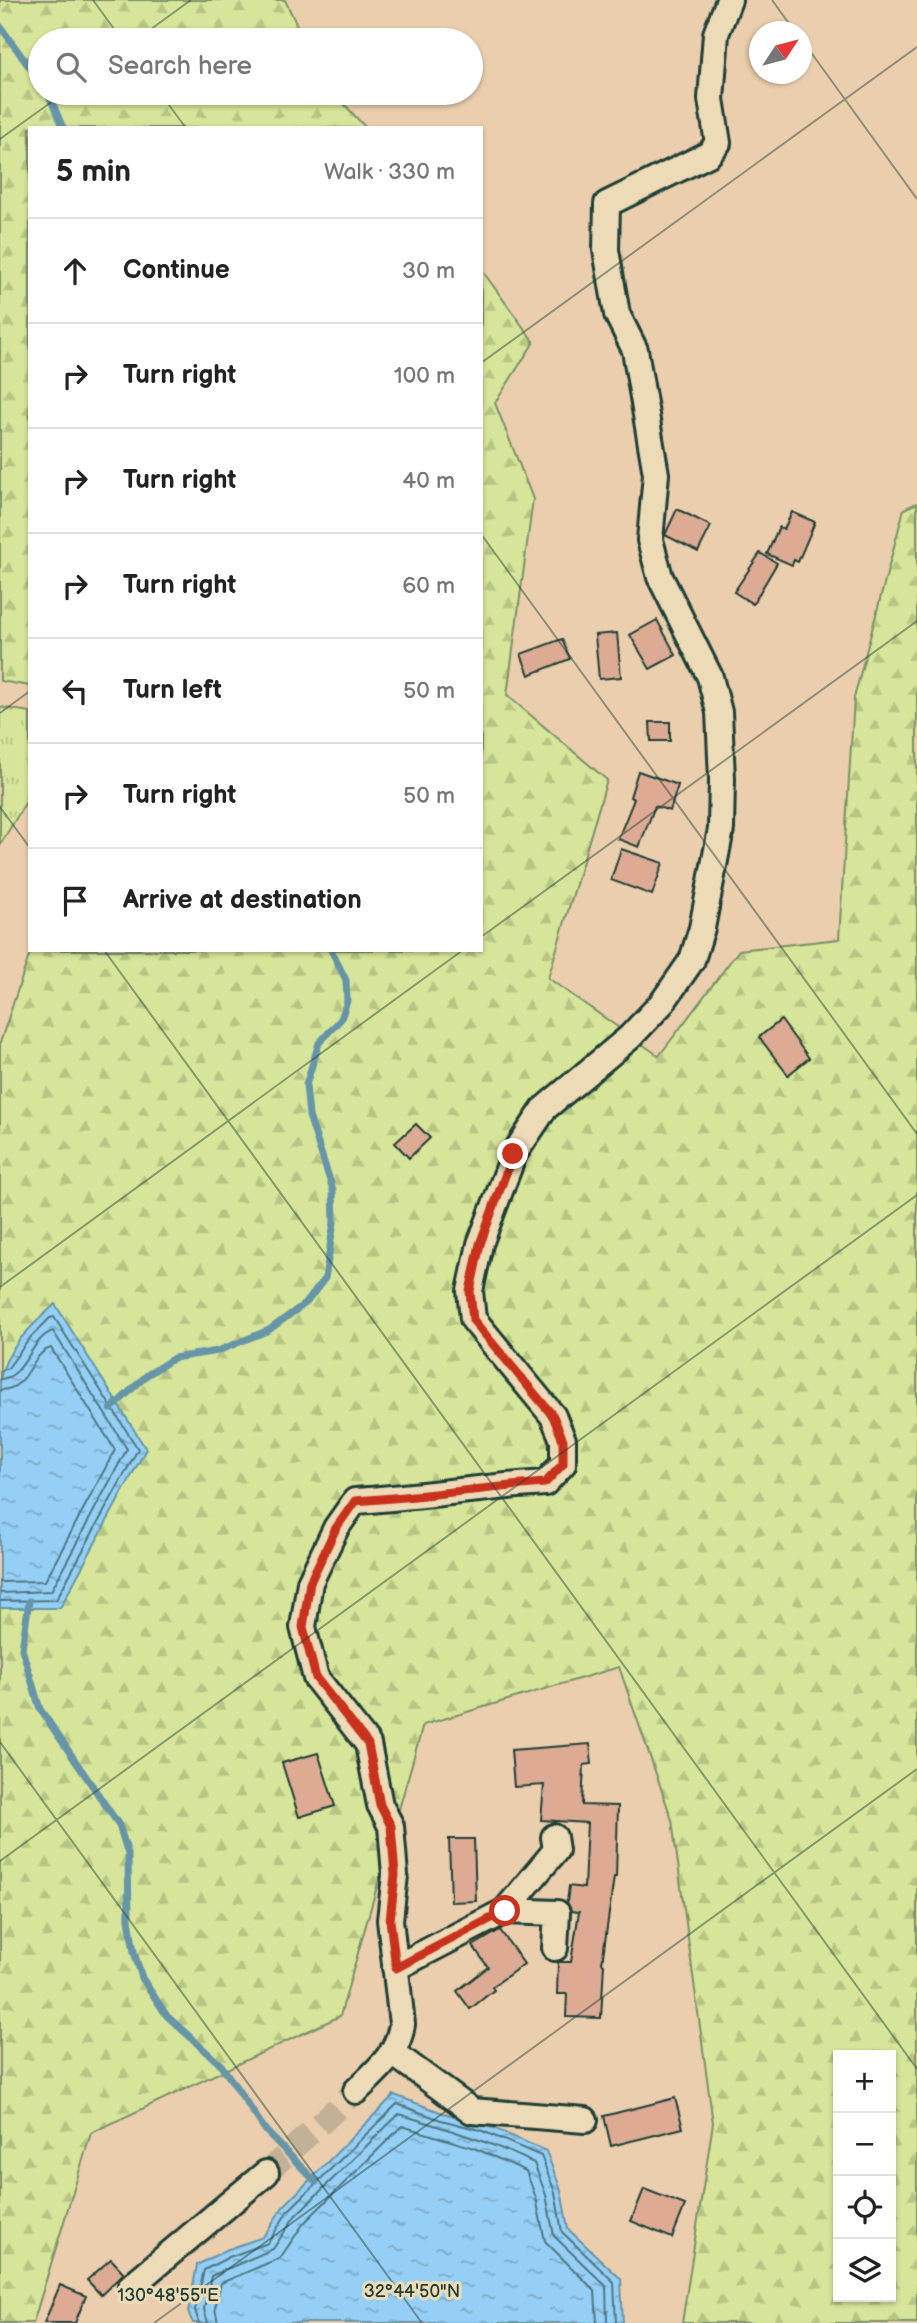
<!DOCTYPE html>
<meta charset="utf-8">
<style>
:root{--surface:#fff;--page:#f2f2f2;--text:#222;--muted:#767676;--line:#e0e0e0}
body{margin:0;font-family:"Balsamiq Sans",sans-serif;background:var(--page);color:var(--text)}
.controls{position:absolute;right:21px;bottom:21px;display:grid;overflow:hidden;border-radius:0px;box-shadow:0 2px 5px #0004}
.controls button{width:63px;height:63px;display:grid;place-items:center;padding:0;border:0;border-bottom:2px solid var(--line);background:var(--surface);color:var(--text);font:35px sans-serif}
.compass{position:absolute;left:749px;top:21px;width:63px;height:63px;border-radius:50%;background:var(--surface);box-shadow:0 2px 5px #0004;rotate:54deg}
.stop{position:absolute;width:21px;height:21px;margin:-16px;border:5px solid #c8321e;border-radius:50%;background:#fff}
.stop.end{background:#c8321e;border-color:#fff;box-shadow:0 2px 7px #0008}
.list{margin:0;padding:0;list-style:none}
h2{display:flex;justify-content:space-between;align-items:center;height:91px;margin:0;padding:0 28px;font-size:30px}
h2 small{font-size:23px;font-weight:400;color:var(--muted)}
.list li{display:grid;grid-template-columns:46px 1fr auto;gap:21px;align-items:center;box-sizing:border-box;height:105px;padding:0 28px;border-top:2px solid var(--line)}
.list b{display:block;font-size:26px;white-space:nowrap}
.list em{font-size:23px;font-style:normal;color:var(--muted)}
.icon{flex:none;width:38px;height:38px;fill:none;stroke:currentColor;stroke-width:2;stroke-linecap:round;stroke-linejoin:round}
.map{position:relative;flex:none;width:917px;height:2323px;overflow:hidden}
.search{position:absolute;background:var(--surface);box-shadow:0 2px 5px #0004;left:28px;top:28px;width:455px;height:77px;display:flex;align-items:center;gap:18px;box-sizing:border-box;padding:0 24px;border-radius:38px;color:var(--muted);font-size:26px}
.panel{position:absolute;background:var(--surface);box-shadow:0 2px 5px #0004;left:28px;top:126px;width:455px;height:826px;border-radius:0px}
.map>svg:first-child{display:block}
.grass{fill:url(#grass-tufts);stroke:#7a9166;stroke-width:2}
.forest{fill:url(#forest-firs);stroke:#7a9166;stroke-width:2;fill-rule:evenodd}
.water{fill:url(#water-ripples);stroke:#6695a8;stroke-width:2}
.lines{fill:none;stroke-linecap:round;stroke-linejoin:round}
.shore{stroke:#4e7781;stroke-width:2}
.stream{stroke:#6695a8;stroke-width:7}
.building{fill:#ddab94;stroke:#1f3d34;stroke-width:2}
.minor-tunnel{stroke:#c2b196;stroke-width:24;stroke-dasharray:24 12;stroke-linecap:butt}
.minor-casing{stroke:#1f3d34;stroke-width:30}
.minor{stroke:#eddbb8;stroke-width:24}
.route{stroke:#c8321e;stroke-width:9}
.ticks{fill:none;stroke:#1f3d34;stroke-width:2;stroke-opacity:0.45}
.ticks-label{font-size:18px;text-anchor:middle;fill:#1f3d34;stroke:#eddbb8;stroke-width:6;stroke-linejoin:round;paint-order:stroke}
</style>
<div class="map">
<svg width="917" height="2323" viewBox="0 0 917 2323">
<defs>
<pattern id="grass-tufts" width="24" height="20" patternUnits="userSpaceOnUse" patternTransform="scale(1.75)"><rect width="24" height="20" fill="#d6e599"/><path d="M3 7l-1-3M5 7V3M7 7l1-3M15 17l-1-3M17 17v-4M19 17l1-3" fill="none" stroke="#b7c584"/></pattern>
<pattern id="forest-firs" width="22" height="20" patternUnits="userSpaceOnUse" patternTransform="scale(1.75)"><rect width="22" height="20" fill="#d6e599"/><path d="M5 1l3.5 6h-7zM16 11l3.5 6h-7z" fill="#b7c584"/></pattern>
<pattern id="water-ripples" width="26" height="14" patternUnits="userSpaceOnUse" patternTransform="scale(1.75)"><rect width="26" height="14" fill="#95cff5"/><path d="M2 4q2-2 4 0t4 0M15 11q2-2 4 0t4 0" fill="none" stroke="#79a9c7"/></pattern>
</defs>
<rect width="100%" height="100%" fill="#ebceae"/>
<filter id="ink" filterUnits="userSpaceOnUse"><feTurbulence type="fractalNoise" baseFrequency=".0143" numOctaves="2"/><feDisplacementMap in="SourceGraphic" scale="14" xChannelSelector="R" yChannelSelector="G"/><feConvolveMatrix kernelMatrix="1 2 1 2 8 2 1 2 1" color-interpolation-filters="sRGB"/></filter>
<g filter="url(#ink)">
<path class="grass" d="M 0,707 L 30,712 L 30,795 L 0,845 Z"/>
<path class="forest" d="M 0,0 L 285,0 L 304,40 L 40,40 L 40,93 L 334,93 L 366,128 L 30,128 L 30,686 L 0,681 Z
M 481,269 L 534,342 L 495,403 L 533,499 L 507,695 L 607,780 L 548,978 L 659,1056 L 739,950 L 839,939 L 854,698 L 904,509 L 917,503 L 917,2323 L 682,2323 L 713,2123 L 672,1820 L 619,1667 L 423,1725 L 340,2016 L 91,2133 L 33,2323 L 0,2323 L 0,1043 L 31,950 L 481,950 ZM 838,2055 L 891,2055 L 891,2297 L 838,2297 Z"/>
<path class="water" d="M 55,1304 L 146,1449 L 60,1608 L 0,1608 L 0,1379 C 6,1348 32,1326 55,1304 Z
M 394,2095 L 443,2113 L 482,2123 L 546,2151 L 561,2190 L 568,2229 L 621,2279 L 623,2323 L 193,2323 L 188,2312 L 197,2265 L 226,2250 L 263,2237 L 283,2207 Z"/>
<g class="lines">
<path class="shore" d="M 0,1371 L 8,1368 L 30,1338 L 50,1318 L 54,1317 L 138,1449 L 56,1600 L 0,1601
M 0,1379 C 26,1378 30,1338 53,1331 L 127,1449 L 51,1591 L 0,1593
M 0,1390 C 31,1389 29,1354 51,1348 L 115,1450 L 45,1581 L 0,1582
M 199,2323 L 195,2310 L 204,2270 L 229,2257 L 268,2243 L 288,2211 L 397,2104 L 441,2120 L 480,2130 L 541,2156 L 555,2192 L 562,2232 L 614,2282 L 616,2323
M 208,2323 L 204,2309 L 211,2276 L 273,2249 L 295,2216 L 399,2114 C 444,2128 491,2142 534,2163 L 546,2195 L 554,2236 L 606,2286 L 607,2323
M 218,2323 L 215,2308 L 221,2283 L 280,2258 L 304,2223 L 402,2126 L 474,2148 L 526,2171 L 536,2198 L 545,2241 L 595,2291 L 597,2323"/>
<path class="stream" d="M 0,26 L 40,82
M 48,93 L 63,128
M 111,1409 L 147,1375 L 174,1358 L 218,1351 L 269,1330 L 307,1302 L 325,1278 L 334,1222 L 333,1190 L 309,1116 L 306,1085 L 319,1043 L 341,1019 L 347,1001 L 346,980 L 331,950
M 29,1601 L 22,1649 L 40,1709 L 119,1825 L 128,1854 L 129,1919 L 134,1952 L 142,1978 L 167,2016 L 221,2065 L 266,2131 L 316,2182"/>
</g>
<path class="building" d="M 677,509 L 711,526 L 698,552 L 665,535 Z
M 792,512 L 815,522 L 798,562 L 794,560 L 792,565 L 767,554 L 779,527 L 784,529 Z
M 760,553 L 777,563 L 753,604 L 734,592 Z
M 657,620 L 676,655 L 650,669 L 630,635 Z
M 617,633 L 621,677 L 599,679 L 595,635 Z
M 562,639 L 570,659 L 529,675 L 521,654 Z
M 650,722 L 670,722 L 670,741 L 651,741 Z
M 638,771 L 678,785 L 670,811 L 655,806 L 639,847 L 618,839 L 634,799 L 630,797 Z
M 621,849 L 663,863 L 652,895 L 611,880 Z
M 781,1020 L 809,1058 L 788,1075 L 759,1037 Z
M 416,1124 L 430,1138 L 409,1158 L 395,1143 Z
M 590,1744 L 592,1764 L 584,1765 L 582,1805 L 618,1806 L 616,1877 L 614,1877 L 602,1963 L 604,1964 L 601,2018 L 566,2017 L 567,1994 L 557,1994 L 558,1962 L 571,1962 L 579,1912 L 571,1911 L 567,1902 L 569,1886 L 584,1888 L 587,1823 L 541,1820 L 544,1785 L 514,1787 L 511,1750 Z
M 318,1753 L 335,1806 L 299,1817 L 282,1763 Z
M 449,1839 L 474,1839 L 476,1901 L 451,1902 Z
M 500,1930 L 524,1964 L 492,1987 L 494,1990 L 470,2009 L 457,1991 L 488,1967 L 473,1946 Z
M 675,2098 L 683,2128 L 611,2146 L 604,2116 Z
M 644,2189 L 685,2205 L 672,2238 L 631,2221 Z
M 111,2259 L 124,2273 L 101,2295 L 87,2280 Z
M 60,2285 L 86,2296 L 75,2323 L 44,2323 Z"/>
<g class="lines">
<path class="minor-tunnel" d="M 266,2173 L 356,2091"/>
<g class="minor-casing">
<path id="minor" d="M 505,1911 L 557,1913 L 555,1948
M 395,1968 L 505,1911 L 556,1850 L 554,1837
M 393,2053 L 472,2111 L 585,2120
M 356,2091 C 377,2070 398,2055 402,2024 L 390,1920 L 395,1875 L 391,1826 L 380,1805 L 368,1744 L 316,1678 L 303,1627 L 310,1582 L 336,1528 L 355,1501 C 419,1497 481,1487 545,1483 L 563,1464 L 563,1440 L 553,1416 L 473,1319 L 470,1291 L 480,1244 L 514,1154 L 545,1108 L 630,1037 L 662,1003 L 692,960 L 702,928 L 721,829 L 722,779 L 719,712 L 710,677 L 660,577 L 650,540 L 656,474 L 635,350 L 617,314 L 606,250 L 607,204 L 709,154 L 718,143 L 711,99 L 716,34 L 729,0
M 131,2286 L 266,2173"/>
</g>
<use href="#minor" class="minor"/>
</g>
</g>
<g class="lines" filter="url(#ink)">
<path class="route" d="M 505,1911 L 396,1968 L 390,1920 L 395,1875 L 391,1826 L 380,1805 L 368,1744 L 316,1678 L 303,1627 L 310,1582 L 336,1528 L 355,1501 C 419,1497 481,1488 545,1483 L 563,1464 L 563,1440 L 553,1416 L 473,1320 L 470,1291 L 480,1244 L 513,1154"/>
</g>
<path class="ticks" d="M 93,0 L 122,40M 772,0 L 795,32M 136,40 L 191,0M 802,40 L 917,199M 160,93 L 186,128M 0,139 L 64,93M 481,363 L 917,47M 481,534 L 917,1134M 0,713 L 30,691M 0,807 L 30,848M 481,937 L 917,621M 104,950 L 917,2069M 0,1287 L 463,950M 0,1742 L 422,2323M 0,1861 L 917,1195M 154,2323 L 917,1769"/>
<g class="ticks-label">
<text x="412" y="2297">32°44'50"N</text>
<text x="168" y="2301">130°48'55"E</text>
</g>
</svg>
<div class="controls">
<button>+</button>
<button>−</button>
<button><svg class="icon" aria-label="locate" viewBox="0 0 24 24"><circle cx="12" cy="12" r="6"/><path d="M12 2v4M12 18v4M2 12h4M18 12h4"/></svg></button>
<button><svg class="icon" aria-label="layers" viewBox="0 0 24 24"><path d="M12 4l9 5-9 5-9-5zM3 14l9 5 9-5"/></svg></button>
</div>
<svg class="compass" viewBox="-18 -18 36 36"><path d="M0-13l5 13h-10z" fill="#e53935"/><path d="M0 13l5-13h-10z" fill="#767676"/></svg>
<div class="stop" style="left:505px;top:1911px"></div>
<div class="stop end" style="left:513px;top:1154px"></div>
<div class="search"><svg class="icon" aria-label="search" viewBox="0 0 24 24"><circle cx="10" cy="10" r="6"/><path d="M15 15l6 6"/></svg>Search here</div>
<section class="panel">
<h2>5 min<small>Walk · 330 m</small></h2>
<ul class="list">
<li><svg class="icon" aria-label="ahead" viewBox="0 0 24 24"><path d="M12 20V5M6 11l6-6 6 6"/></svg><div><b>Continue</b></div><em>30 m</em></li>
<li><svg class="icon" aria-label="right" viewBox="0 0 24 24"><path d="M7 20v-9h11M14 6l5 5-5 5"/></svg><div><b>Turn right</b></div><em>100 m</em></li>
<li><svg class="icon" aria-label="right" viewBox="0 0 24 24"><path d="M7 20v-9h11M14 6l5 5-5 5"/></svg><div><b>Turn right</b></div><em>40 m</em></li>
<li><svg class="icon" aria-label="right" viewBox="0 0 24 24"><path d="M7 20v-9h11M14 6l5 5-5 5"/></svg><div><b>Turn right</b></div><em>60 m</em></li>
<li><svg class="icon" aria-label="left" viewBox="0 0 24 24"><path d="M17 20v-9H6M10 6l-5 5 5 5"/></svg><div><b>Turn left</b></div><em>50 m</em></li>
<li><svg class="icon" aria-label="right" viewBox="0 0 24 24"><path d="M7 20v-9h11M14 6l5 5-5 5"/></svg><div><b>Turn right</b></div><em>50 m</em></li>
<li><svg class="icon" aria-label="arrive" viewBox="0 0 24 24"><path d="M6 21V4h12l-3 4 3 4H6"/></svg><div><b>Arrive at destination</b></div></li>
</ul>
</section>
</div>
